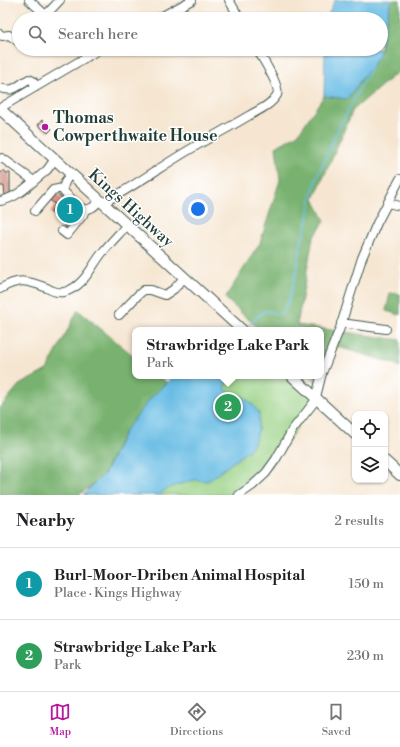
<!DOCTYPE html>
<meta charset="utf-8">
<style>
:root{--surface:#fff;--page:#f6f6f6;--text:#202124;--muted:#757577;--line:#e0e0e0;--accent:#b5179e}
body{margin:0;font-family:"Libre Bodoni",serif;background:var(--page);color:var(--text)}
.controls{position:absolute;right:12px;bottom:12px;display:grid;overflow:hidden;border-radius:8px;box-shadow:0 1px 3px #0004}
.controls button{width:36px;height:36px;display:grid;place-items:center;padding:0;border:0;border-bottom:1px solid var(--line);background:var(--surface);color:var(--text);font:20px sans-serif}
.you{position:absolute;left:198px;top:209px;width:14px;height:14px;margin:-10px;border:3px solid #fff;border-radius:50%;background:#1a73e8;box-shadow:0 0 0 6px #1a73e833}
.badge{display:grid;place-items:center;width:26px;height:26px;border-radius:50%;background:var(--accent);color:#fff;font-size:13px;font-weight:700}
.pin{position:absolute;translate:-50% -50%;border:2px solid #fff;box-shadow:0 1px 4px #0006}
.popup{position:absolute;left:132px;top:327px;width:192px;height:52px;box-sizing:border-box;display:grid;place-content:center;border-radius:8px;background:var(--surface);filter:drop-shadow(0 1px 3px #0005);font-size:13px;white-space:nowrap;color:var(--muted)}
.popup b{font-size:15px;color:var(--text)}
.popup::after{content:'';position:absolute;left:50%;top:100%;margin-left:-8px;border:8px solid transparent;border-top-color:var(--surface)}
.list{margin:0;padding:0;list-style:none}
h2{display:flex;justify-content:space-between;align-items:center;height:52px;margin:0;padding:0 16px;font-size:17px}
h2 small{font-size:13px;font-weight:400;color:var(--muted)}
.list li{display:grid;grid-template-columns:26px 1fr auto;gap:12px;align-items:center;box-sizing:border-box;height:72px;padding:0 16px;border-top:1px solid var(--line)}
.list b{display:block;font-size:15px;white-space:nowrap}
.list p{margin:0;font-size:13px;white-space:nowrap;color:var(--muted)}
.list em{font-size:13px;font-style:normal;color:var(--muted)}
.icon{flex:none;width:22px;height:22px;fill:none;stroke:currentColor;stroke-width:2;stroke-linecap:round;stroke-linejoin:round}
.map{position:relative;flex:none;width:400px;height:495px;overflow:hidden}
.search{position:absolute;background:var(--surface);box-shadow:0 1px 3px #0004;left:12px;right:12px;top:12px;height:44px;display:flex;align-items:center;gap:10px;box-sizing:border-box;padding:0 14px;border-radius:22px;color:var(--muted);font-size:15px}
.sheet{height:196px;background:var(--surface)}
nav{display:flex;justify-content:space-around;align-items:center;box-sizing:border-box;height:56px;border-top:1px solid var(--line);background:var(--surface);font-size:11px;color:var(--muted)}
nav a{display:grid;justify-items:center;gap:2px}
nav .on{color:var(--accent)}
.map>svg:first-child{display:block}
.green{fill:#97d082;stroke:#5b865b}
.forest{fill:#79b270;stroke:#4c7852}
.water{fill:#68bce4;stroke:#447c8c}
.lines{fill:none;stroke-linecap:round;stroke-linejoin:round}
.stream{stroke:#68bce4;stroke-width:1.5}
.building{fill:#d7938b}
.minor-casing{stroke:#3f564c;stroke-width:10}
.major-casing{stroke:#3f564c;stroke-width:12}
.minor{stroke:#fff;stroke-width:8}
.major{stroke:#fff;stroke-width:10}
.poi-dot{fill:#b5179e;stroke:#fff;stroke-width:1.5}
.labels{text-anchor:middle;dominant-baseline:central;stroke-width:3;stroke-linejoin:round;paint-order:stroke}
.poi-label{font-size:16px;font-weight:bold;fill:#1f3d34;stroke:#fff;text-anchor:start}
.street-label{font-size:16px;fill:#1f3d34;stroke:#fff}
</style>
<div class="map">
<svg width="400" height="495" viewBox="0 0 400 495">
<rect width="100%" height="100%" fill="#fff"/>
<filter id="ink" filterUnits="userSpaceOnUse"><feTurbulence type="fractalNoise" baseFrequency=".025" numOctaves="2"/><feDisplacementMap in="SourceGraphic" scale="8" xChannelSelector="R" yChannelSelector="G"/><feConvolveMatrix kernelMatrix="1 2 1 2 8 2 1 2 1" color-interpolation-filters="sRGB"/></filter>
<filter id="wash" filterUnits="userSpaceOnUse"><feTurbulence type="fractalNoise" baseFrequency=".012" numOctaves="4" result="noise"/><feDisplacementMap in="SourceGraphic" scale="16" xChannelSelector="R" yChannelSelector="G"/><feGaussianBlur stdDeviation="0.9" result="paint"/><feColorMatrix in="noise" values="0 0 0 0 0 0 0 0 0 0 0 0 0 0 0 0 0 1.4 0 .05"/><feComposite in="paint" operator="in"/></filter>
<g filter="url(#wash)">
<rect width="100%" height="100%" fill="#f6e6d1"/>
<path class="green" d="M 179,376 L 289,376 L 315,401 L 271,466 L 238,495 L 84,495 L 100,473 L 121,436 L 144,410 Z"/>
<path class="forest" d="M 391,0 L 400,0 L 400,70 L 353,110 L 314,199 L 325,221 L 313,238 L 297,325 L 400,340 L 400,368 L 395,364 L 329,344 L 319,384 L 310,376 L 321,376 L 321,330 L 260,330 L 225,298 L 260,243 L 280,180 L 276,147 L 298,134 L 324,96 L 347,99 L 379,56 L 380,49 L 381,49 L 381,45 Z
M 390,293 L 400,294 L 400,315 L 386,311 Z
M 78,310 L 135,357 L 135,376 L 159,376 L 166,382 L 125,431 L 102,477 L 79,495 L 0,495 L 0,408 L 19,385 L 47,370 Z"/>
<path class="water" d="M 335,0 L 391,0 L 381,45 L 381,19 L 326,19 Z
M 325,49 L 380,49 L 379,56 L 347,99 L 324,96 Z
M 173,376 L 228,376 L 225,387 L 226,390 L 245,398 L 253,405 L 259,413 L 259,420 L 258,431 L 254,443 L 249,450 L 208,481 C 203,481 200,480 195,480 C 185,482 176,486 167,489 L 164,491 L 160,495 L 83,495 L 105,473 L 125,431 L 150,399 Z"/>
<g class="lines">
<path class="stream" d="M 246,329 C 251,324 261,310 268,311 C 273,312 276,314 281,314 L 284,310 L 288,302 L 295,279 L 301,245 L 308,219 L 311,199 L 317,177 L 339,127 L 367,75 L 371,65"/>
</g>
<g id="blocks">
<path class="building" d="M 42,120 L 52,129 L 48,133 L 38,125 Z
M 4,170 L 6,173 L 10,173 L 10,196 L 5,196 L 4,186 L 0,186 L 0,174 Z
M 56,193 L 70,205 L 71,204 L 80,212 L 78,213 L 81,215 L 69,229 L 64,225 L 66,223 L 61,218 L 65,214 L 60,209 L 55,216 L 50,212 L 56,205 L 50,200 Z"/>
</g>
</g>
<g filter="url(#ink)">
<use href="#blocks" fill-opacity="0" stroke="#3f564c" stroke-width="1"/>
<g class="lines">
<g class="minor-casing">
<path id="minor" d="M 29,0 L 50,19
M 229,0 L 240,19
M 43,18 L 60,0
M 157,19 L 192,0
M 0,34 L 2,36 L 9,35 L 19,42
M 0,88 C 15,93 17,85 29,79 L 33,81 L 36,87
M 0,108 L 56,75 L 100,49
M 0,159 L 2,158 L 34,181 L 47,170 L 55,159
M 71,173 C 67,179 62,184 64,192 L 81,208 C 89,212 95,206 100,200
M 0,201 C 13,199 24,190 34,181
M 103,203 C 133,187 160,167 189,150 C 209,138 230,127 250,115 C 259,110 271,105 277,95 C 281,87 262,58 257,49
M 388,203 L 400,206
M 35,211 L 53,190 L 63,188
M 62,231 L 67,235 L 83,215 L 85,210
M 0,289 C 19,278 27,280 47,288 C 52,291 59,293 64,292 C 84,287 91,267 102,253 C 110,243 119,234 127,225
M 119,315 L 138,295 L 144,290 L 151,290 L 165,295 L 174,289 L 184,278
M 341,323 L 386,329
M 239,495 L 252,486 L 266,473 L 276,459 L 293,429 L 315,401 L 322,373 L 340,328 L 362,258 L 377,223 L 400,179"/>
</g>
<g class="major-casing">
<path id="major" d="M 0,109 L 242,330
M 292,376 L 355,434
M 385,461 L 400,475"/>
</g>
<use href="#minor" class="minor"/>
<use href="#major" class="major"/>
</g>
</g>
<circle class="poi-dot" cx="45" cy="127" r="4"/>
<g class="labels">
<g class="poi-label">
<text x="53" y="118">Thomas<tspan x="53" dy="18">Cowperthwaite House</tspan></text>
</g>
<g class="street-label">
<text transform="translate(131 208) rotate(42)">Kings Highway</text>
</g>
</g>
</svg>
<div class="controls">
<button><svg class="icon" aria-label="locate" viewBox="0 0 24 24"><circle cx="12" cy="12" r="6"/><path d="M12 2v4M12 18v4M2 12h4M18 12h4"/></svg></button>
<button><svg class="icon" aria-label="layers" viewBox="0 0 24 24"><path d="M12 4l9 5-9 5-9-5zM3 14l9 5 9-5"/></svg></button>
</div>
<div class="you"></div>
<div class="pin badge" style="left:70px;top:210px;background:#0f9aa8">1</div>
<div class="pin badge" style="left:228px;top:407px;background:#2e9e5b">2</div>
<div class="popup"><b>Strawbridge Lake Park</b>Park</div>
<div class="search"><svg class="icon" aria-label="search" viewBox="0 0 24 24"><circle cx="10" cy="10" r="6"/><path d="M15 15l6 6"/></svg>Search here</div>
</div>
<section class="sheet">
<h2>Nearby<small>2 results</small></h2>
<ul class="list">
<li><span class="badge" style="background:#0f9aa8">1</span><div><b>Burl-Moor-Driben Animal Hospital</b><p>Place · Kings Highway</p></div><em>150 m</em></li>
<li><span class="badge" style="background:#2e9e5b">2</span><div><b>Strawbridge Lake Park</b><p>Park</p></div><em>230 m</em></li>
</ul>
</section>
<nav>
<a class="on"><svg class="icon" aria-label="map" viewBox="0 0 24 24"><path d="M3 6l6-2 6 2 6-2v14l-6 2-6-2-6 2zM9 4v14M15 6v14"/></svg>Map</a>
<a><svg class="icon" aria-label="directions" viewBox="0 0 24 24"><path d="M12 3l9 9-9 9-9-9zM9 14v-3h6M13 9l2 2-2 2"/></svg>Directions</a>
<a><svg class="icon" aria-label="saved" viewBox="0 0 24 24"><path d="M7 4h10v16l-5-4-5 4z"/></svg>Saved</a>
</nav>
